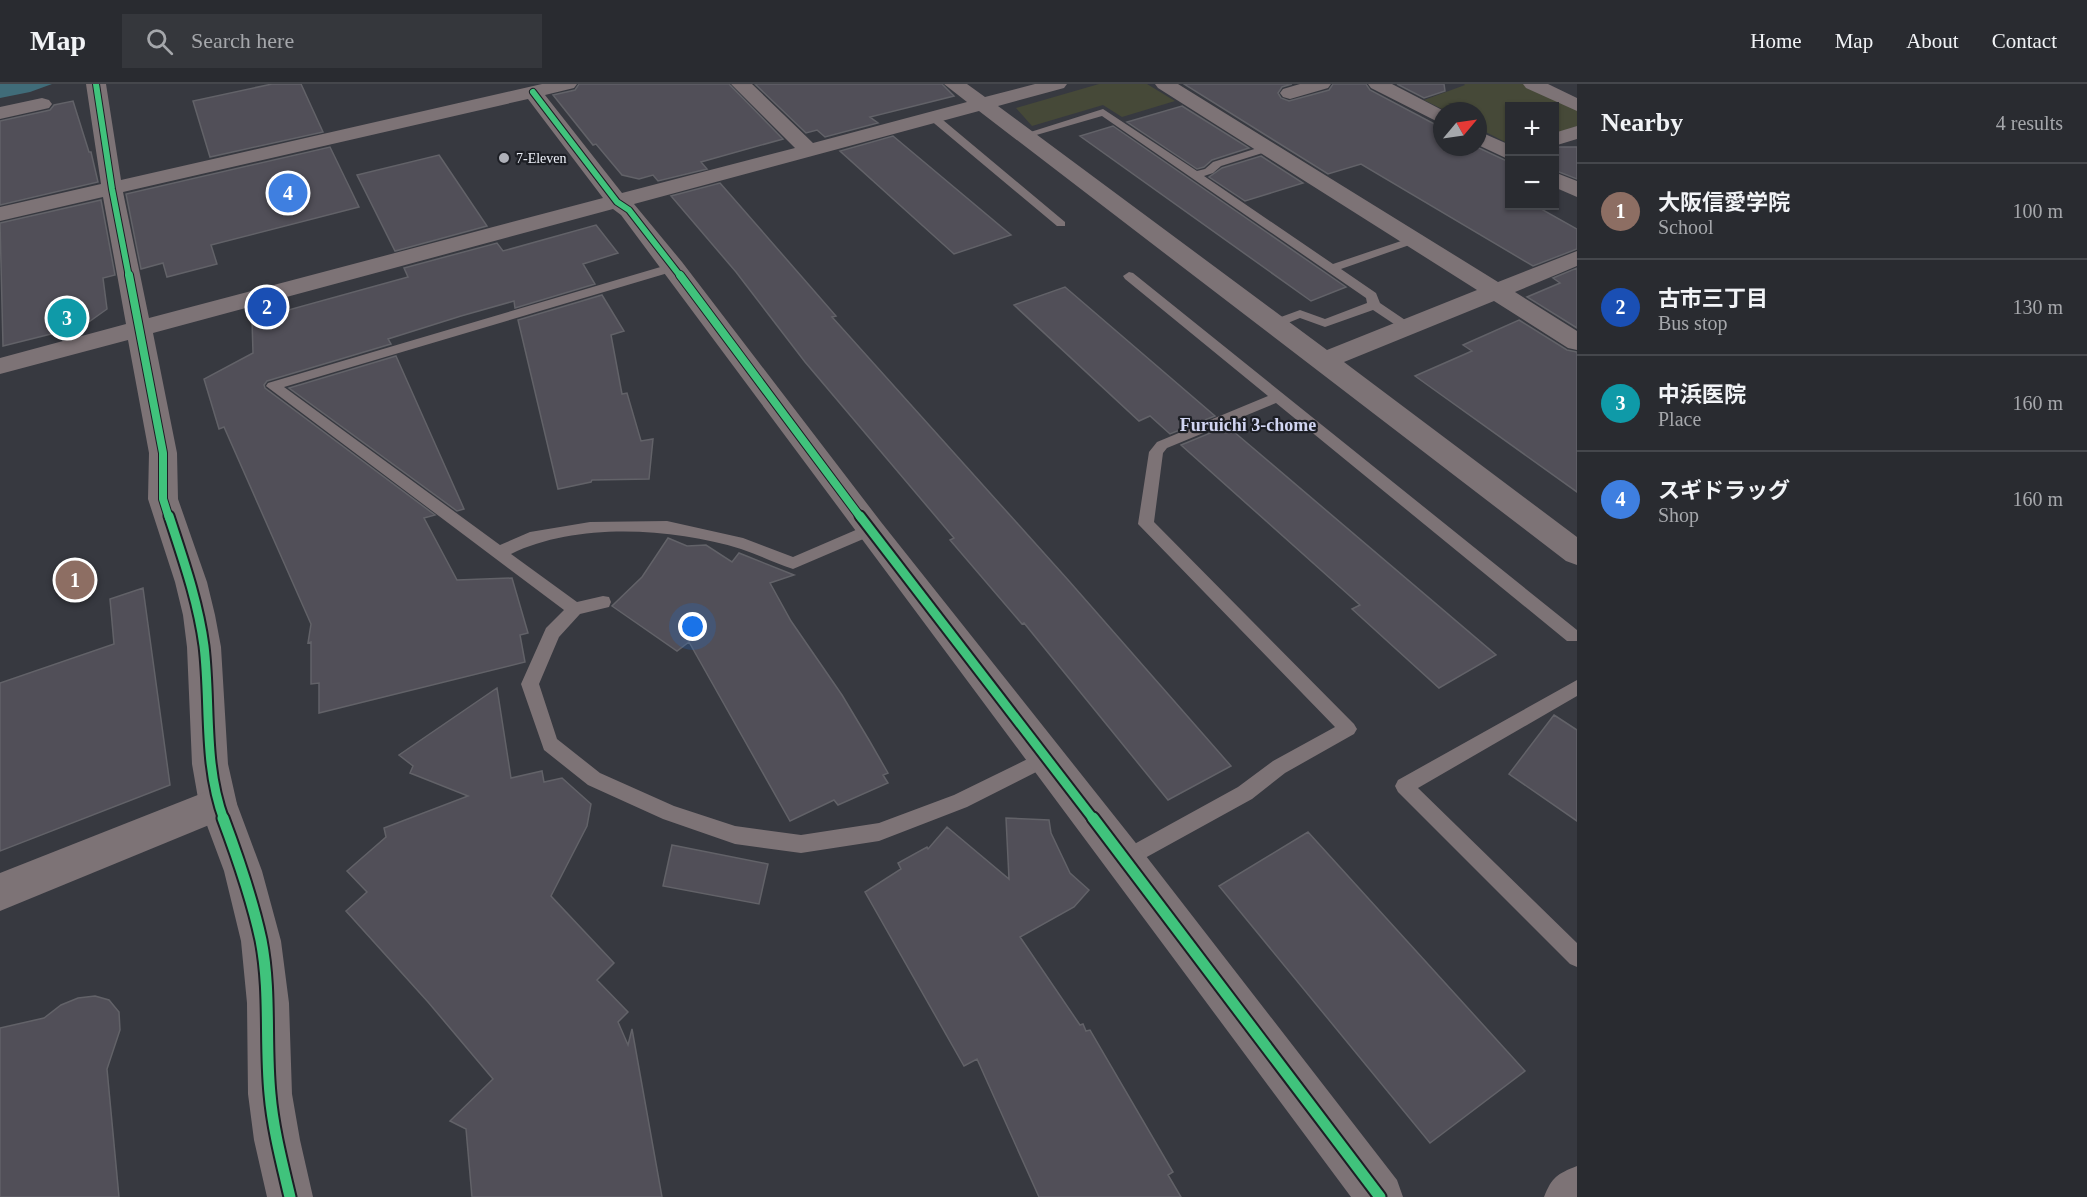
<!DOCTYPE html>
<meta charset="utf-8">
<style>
:root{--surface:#292b30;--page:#35373c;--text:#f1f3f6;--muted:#a5a7ab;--line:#45474c;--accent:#d6ab8b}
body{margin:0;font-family:"Times New Roman","Noto Sans JP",serif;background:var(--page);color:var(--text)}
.controls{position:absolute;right:18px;top:18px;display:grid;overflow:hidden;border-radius:0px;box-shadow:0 2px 4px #0004}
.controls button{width:54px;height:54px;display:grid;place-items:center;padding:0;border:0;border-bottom:2px solid var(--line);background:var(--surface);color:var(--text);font:30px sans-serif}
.compass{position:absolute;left:1433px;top:18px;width:54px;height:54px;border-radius:50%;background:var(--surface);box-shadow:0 2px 4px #0004;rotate:61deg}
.you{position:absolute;left:693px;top:543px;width:21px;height:21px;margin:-15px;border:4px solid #fff;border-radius:50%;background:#1a73e8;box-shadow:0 0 0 9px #1a73e833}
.badge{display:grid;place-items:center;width:39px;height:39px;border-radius:50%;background:var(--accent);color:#fff;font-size:20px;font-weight:700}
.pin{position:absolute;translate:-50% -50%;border:3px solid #fff;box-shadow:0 2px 6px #0006}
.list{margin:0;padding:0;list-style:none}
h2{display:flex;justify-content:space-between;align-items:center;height:78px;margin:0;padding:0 24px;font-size:26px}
h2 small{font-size:20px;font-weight:400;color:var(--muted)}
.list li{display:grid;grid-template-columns:39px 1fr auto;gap:18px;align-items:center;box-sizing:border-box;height:96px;padding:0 24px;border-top:2px solid var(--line)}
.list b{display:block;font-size:22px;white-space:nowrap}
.list p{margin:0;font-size:20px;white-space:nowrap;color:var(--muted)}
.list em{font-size:20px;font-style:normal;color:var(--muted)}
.icon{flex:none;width:33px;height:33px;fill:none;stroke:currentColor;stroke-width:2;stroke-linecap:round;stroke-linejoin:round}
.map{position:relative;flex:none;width:1577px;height:1113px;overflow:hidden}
header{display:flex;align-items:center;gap:36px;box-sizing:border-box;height:84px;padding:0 30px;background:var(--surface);border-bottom:2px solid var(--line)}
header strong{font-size:28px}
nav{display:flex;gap:33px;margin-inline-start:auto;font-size:21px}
.search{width:420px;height:54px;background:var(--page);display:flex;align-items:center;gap:15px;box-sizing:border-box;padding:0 21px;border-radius:0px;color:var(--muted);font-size:22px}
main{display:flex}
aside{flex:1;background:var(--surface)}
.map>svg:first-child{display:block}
.green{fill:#464938}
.water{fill:#406c79}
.building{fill:#514f58;stroke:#626268;stroke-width:1.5}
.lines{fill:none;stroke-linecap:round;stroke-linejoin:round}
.service{fill:#7d7376;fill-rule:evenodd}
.minor{fill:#7d7376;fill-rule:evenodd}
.tertiary{fill:#7d7376;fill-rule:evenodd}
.cycleway-far3-casing{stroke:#1d1f25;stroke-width:8}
.cycleway-far2-casing{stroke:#1d1f25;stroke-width:10}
.cycleway-far1-casing{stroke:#1d1f25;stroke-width:13}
.cycleway-casing{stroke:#1d1f25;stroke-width:15}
.cycleway-far3{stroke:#40c37c;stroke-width:6}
.cycleway-far2{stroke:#40c37c;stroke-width:8}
.cycleway-far1{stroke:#40c37c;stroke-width:9}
.cycleway{stroke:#40c37c;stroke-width:11}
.poi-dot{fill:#afb1b9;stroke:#1d1f25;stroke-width:2}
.labels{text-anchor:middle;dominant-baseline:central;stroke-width:4.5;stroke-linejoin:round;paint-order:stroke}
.far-poi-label{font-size:14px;fill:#eff2fa;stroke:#1d1f25;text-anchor:start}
.neighbourhood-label{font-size:18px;font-weight:bold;fill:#d1d5f2;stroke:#1d1f25}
</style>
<header>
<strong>Map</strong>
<div class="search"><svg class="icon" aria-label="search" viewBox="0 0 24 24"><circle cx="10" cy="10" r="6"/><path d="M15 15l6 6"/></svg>Search here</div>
<nav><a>Home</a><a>Map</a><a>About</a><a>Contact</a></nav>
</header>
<main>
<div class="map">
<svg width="1577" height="1113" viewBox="0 0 1577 1113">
<rect width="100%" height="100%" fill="#373940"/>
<path class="green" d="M 1099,0 L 1147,0 L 1175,17 L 1122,33 L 1103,21 L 1032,42 L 1016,24 Z
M 1464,0 L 1525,0 L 1577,25 L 1577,42 L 1555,50 L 1554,22 L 1510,22 L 1509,60 L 1478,44 L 1478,27 L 1446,27 L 1424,16 L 1465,1 Z"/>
<path class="water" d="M 0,0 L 52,0 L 30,8 L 0,14 Z"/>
<path class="building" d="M 272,0 L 301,0 L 323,48 L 210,73 L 193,17 Z
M 579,0 L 729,0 L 783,55 L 701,78 L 707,85 L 658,97 L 653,91 L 639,95 L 622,91 L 596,60 L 593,61 L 553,11 L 575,6 Z
M 755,0 L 942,0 L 954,12 L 870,33 L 878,39 L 825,53 L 817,46 L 806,49 Z
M 1184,0 L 1292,0 L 1282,3 L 1278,9 L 1281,14 L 1289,17 L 1329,6 L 1333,0 L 1366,0 L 1370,6 L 1442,44 L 1442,63 L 1477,63 L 1509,78 L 1509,122 L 1550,122 L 1541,125 L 1577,145 L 1577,165 L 1533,182 L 1361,80 L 1328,90 Z
M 1397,0 L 1444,0 L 1445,7 L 1424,14 Z
M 73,17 L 89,68 L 91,68 L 98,98 L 0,121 L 0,37 L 50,26 L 54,21 Z
M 1182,22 L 1249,64 L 1212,76 L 1204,83 L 1197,85 L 1127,38 Z
M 1113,42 L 1346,203 L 1311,217 L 1080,52 Z
M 893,52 L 1011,151 L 954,170 L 840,67 Z
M 330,63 L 359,123 L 211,161 L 217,180 L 167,193 L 163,179 L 141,185 L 126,110 Z
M 1558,63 L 1577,63 L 1577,95 L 1554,86 L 1554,64 Z
M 439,71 L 487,142 L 395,167 L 357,91 Z
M 1261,72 L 1303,99 L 1245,117 L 1209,93 L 1222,84 Z
M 720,99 L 836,232 L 832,233 L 1069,497 L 1231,682 L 1168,716 L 1024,539 L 1022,540 L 950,456 L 954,454 L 805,278 L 736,188 L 671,112 Z
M 101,116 L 115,191 L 103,194 L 107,225 L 83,242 L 3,262 L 0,139 Z
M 596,141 L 618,169 L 583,180 L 595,200 L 515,224 L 514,217 L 461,232 L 388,255 L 391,260 L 267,297 L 264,301 L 265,304 L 435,431 L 424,434 L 457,496 L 512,494 L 528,549 L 520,551 L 525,578 L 319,629 L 319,599 L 311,600 L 311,558 L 308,559 L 311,540 L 224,343 L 219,345 L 204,295 L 253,269 L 252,236 L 408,193 L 404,184 L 497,159 L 503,167 Z
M 1577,184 L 1577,244 L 1527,213 L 1560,199 L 1553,194 Z
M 1065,203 L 1215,332 L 1170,350 L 1150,332 L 1139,337 L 1014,221 Z
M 602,211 L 624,247 L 611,251 L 622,310 L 627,309 L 641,357 L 653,355 L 649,395 L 592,396 L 591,398 L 558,405 L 518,236 Z
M 1519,236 L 1567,266 L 1577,268 L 1577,408 L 1415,292 L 1472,267 L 1463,261 Z
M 396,272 L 464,425 L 457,427 L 289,304 Z
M 1227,342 L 1240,353 L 1496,571 L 1439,604 L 1352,525 L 1360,521 L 1181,361 Z
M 668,454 L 687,462 L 706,461 L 732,478 L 739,469 L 794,491 L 770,499 L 791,537 L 842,611 L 869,656 L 888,689 L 883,691 L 888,699 L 838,721 L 834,716 L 790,737 L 689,558 L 677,567 L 612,522 L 642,493 Z
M 143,504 L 170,701 L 0,767 L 0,599 L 114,560 L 110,515 Z
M 497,604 L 511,694 L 542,687 L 544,698 L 562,694 L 591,720 L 587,742 L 551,812 L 614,879 L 597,896 L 628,928 L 618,938 L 628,961 L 632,945 L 662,1113 L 472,1113 L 466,1045 L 450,1037 L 493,995 L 428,918 L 346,827 L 367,808 L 347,787 L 386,753 L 384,744 L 468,712 L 410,689 L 413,682 L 399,671 Z
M 1554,631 L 1577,646 L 1577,737 L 1509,690 Z
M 1006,734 L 1049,736 L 1051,749 L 1070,789 L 1089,806 L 1074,823 L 1020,853 L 1080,941 L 1083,940 L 1086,947 L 1090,946 L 1173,1088 L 1168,1091 L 1181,1113 L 1039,1113 L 977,975 L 964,982 L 865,808 L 901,785 L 898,779 L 927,763 L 928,765 L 947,743 L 1009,795 Z
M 1308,748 L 1525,987 L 1430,1059 L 1219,802 Z
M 672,761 L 768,780 L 759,820 L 663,802 Z
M 95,912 L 109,916 L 119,928 L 120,946 L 107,985 L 119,1113 L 0,1113 L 0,944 L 44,934 L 61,921 L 78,914 Z"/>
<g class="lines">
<path class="service" d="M 1103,25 L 1197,87 L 1205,85 L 1213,78 L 1264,62 L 1272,62 L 1272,66 L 1221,82 L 1213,89 L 1204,92 L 1333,180 L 1410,154 L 1418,154 L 1418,158 L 1341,185 L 1376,209 L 1380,219 L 1411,240 L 1413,243 L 1411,246 L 1403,246 L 1373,226 L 1325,243 L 1300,234 L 1278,243 L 1270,243 L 1268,240 L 1270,237 L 1300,226 L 1325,235 L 1367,219 L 1366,214 L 1102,32 L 1026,54 L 1021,51 Z
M 929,31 L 937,31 L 1065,138 L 1065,142 L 1057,142 L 929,35 Z
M 674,179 L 678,180 L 678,186 L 284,303 L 500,461 L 530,448 L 590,438 L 667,437 L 743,454 L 793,473 L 865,442 L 875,442 L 878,446 L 875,450 L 793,485 C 775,479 759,471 741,465 C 672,444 577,438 511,470 L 577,518 L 603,512 L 609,513 L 611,518 L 609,523 L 580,530 L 559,553 L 539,600 L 557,655 L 600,689 L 674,722 L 735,742 L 801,751 L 879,739 L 954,711 L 1046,666 L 1052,668 L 1055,674 L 1052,680 L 967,723 L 879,757 L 801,769 L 735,760 L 663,735 L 588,701 L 544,666 L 521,600 L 546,544 L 564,526 L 266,302 L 268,299 Z
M 1129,188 L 1133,189 L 1577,546 L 1577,557 L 1567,557 L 1276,319 L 1167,364 L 1163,369 L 1154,438 L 1354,640 L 1357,645 L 1354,650 L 1285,689 L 1252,715 L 1125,785 L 1118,783 L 1115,776 L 1118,769 L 1238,703 L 1273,677 L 1335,643 L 1138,440 L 1149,368 L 1157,358 L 1268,312 L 1125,195 L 1123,192 Z
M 1577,596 L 1577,612 L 1418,704 L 1577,859 L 1577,883 L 1570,880 L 1398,708 L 1395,702 L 1398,696 Z"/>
<path class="minor" d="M 86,0 L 106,0 L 121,96 L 542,0 L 577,0 L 574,4 L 545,11 L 622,109 L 795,64 L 731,0 L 752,0 L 813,59 L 967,18 L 944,0 L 967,0 L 985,13 L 1035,0 L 1067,0 L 1064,4 L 998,22 L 1327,266 L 1477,206 L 1158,4 L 1155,0 L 1178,0 L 1498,198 L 1577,167 L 1577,182 L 1515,208 L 1577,247 L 1577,266 L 1568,264 L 1494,217 L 1344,278 L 1577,453 L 1577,481 L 1566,477 L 979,27 L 634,120 L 682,178 L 881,438 L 1139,763 L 1397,1096 L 1403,1113 L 1351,1113 L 621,131 L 613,125 L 153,249 L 177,369 L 178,415 L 207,498 L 215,531 L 221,563 L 228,680 L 237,720 L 262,787 L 281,857 L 289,919 L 292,1010 L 300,1056 L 313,1113 L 267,1113 L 254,1056 L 248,1010 L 247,919 L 241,857 L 224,787 L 199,720 L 192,680 L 187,563 L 183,531 L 175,498 L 148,415 L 149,369 L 128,256 L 0,290 L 0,274 L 126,240 L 103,113 L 0,137 L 0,123 L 101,100 ZM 528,15 L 603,114 L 149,234 L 123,108 Z
M 1300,0 L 1331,0 L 1328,4 L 1290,15 L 1283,13 L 1280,9 L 1283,5 Z
M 1368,0 L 1392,0 L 1444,27 L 1442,40 L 1371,4 Z
M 1523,0 L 1548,0 L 1577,14 L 1577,27 L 1526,4 Z
M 42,14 L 49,16 L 52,20 L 49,24 L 0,35 L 0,23 Z
M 1577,42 L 1577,55 L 1554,62 L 1554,49 Z
M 1478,47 L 1510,61 L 1510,76 L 1478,61 Z
M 1554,88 L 1577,97 L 1577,113 L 1554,103 Z
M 1577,1082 L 1577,1113 L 1544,1113 C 1552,1093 1557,1090 1577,1082 Z"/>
<path class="tertiary" d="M 218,703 L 231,708 L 237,720 L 231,732 L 0,827 L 0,789 Z"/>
<g class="cycleway-far3-casing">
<path id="cycleway-far3" d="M 96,0 L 112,105 L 129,193
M 533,8 L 617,118 L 629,126 L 681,193"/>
</g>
<g class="cycleway-far2-casing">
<path id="cycleway-far2" d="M 129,191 L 163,369 L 163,415 L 169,434
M 680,191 L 861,434"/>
</g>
<g class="cycleway-far1-casing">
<path id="cycleway-far1" d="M 169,432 C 183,475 198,517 204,562 C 211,620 203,680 224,736
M 860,432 L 1094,736"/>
</g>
<g class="cycleway-casing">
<path id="cycleway" d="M 223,734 C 238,774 252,814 261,856 C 271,907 265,959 270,1010 C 273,1045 282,1079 290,1113
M 1093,734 L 1380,1113"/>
</g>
<use href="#cycleway-far3" class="cycleway-far3"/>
<use href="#cycleway-far2" class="cycleway-far2"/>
<use href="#cycleway-far1" class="cycleway-far1"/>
<use href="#cycleway" class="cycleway"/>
</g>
<circle class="poi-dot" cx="504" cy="74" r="6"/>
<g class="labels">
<g class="far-poi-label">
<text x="516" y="74">7-Eleven</text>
</g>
<g class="neighbourhood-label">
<text x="1248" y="341">Furuichi 3-chome</text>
</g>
</g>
</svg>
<div class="controls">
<button>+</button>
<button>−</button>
</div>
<svg class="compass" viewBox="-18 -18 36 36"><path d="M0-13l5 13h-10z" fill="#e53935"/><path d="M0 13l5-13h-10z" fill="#a5a7ab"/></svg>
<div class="you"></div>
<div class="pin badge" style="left:75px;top:496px;background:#8d6e63">1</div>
<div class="pin badge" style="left:267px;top:223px;background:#1a4fb4">2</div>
<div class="pin badge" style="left:67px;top:234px;background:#0f9aa8">3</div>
<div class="pin badge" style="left:288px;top:109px;background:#3f7fe0">4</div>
</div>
<aside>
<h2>Nearby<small>4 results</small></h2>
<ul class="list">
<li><span class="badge" style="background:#8d6e63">1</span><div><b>大阪信愛学院</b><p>School</p></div><em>100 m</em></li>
<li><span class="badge" style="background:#1a4fb4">2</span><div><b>古市三丁目</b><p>Bus stop</p></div><em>130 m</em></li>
<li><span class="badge" style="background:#0f9aa8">3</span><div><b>中浜医院</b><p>Place</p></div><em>160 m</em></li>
<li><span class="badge" style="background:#3f7fe0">4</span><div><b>スギドラッグ</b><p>Shop</p></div><em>160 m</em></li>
</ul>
</aside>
</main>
